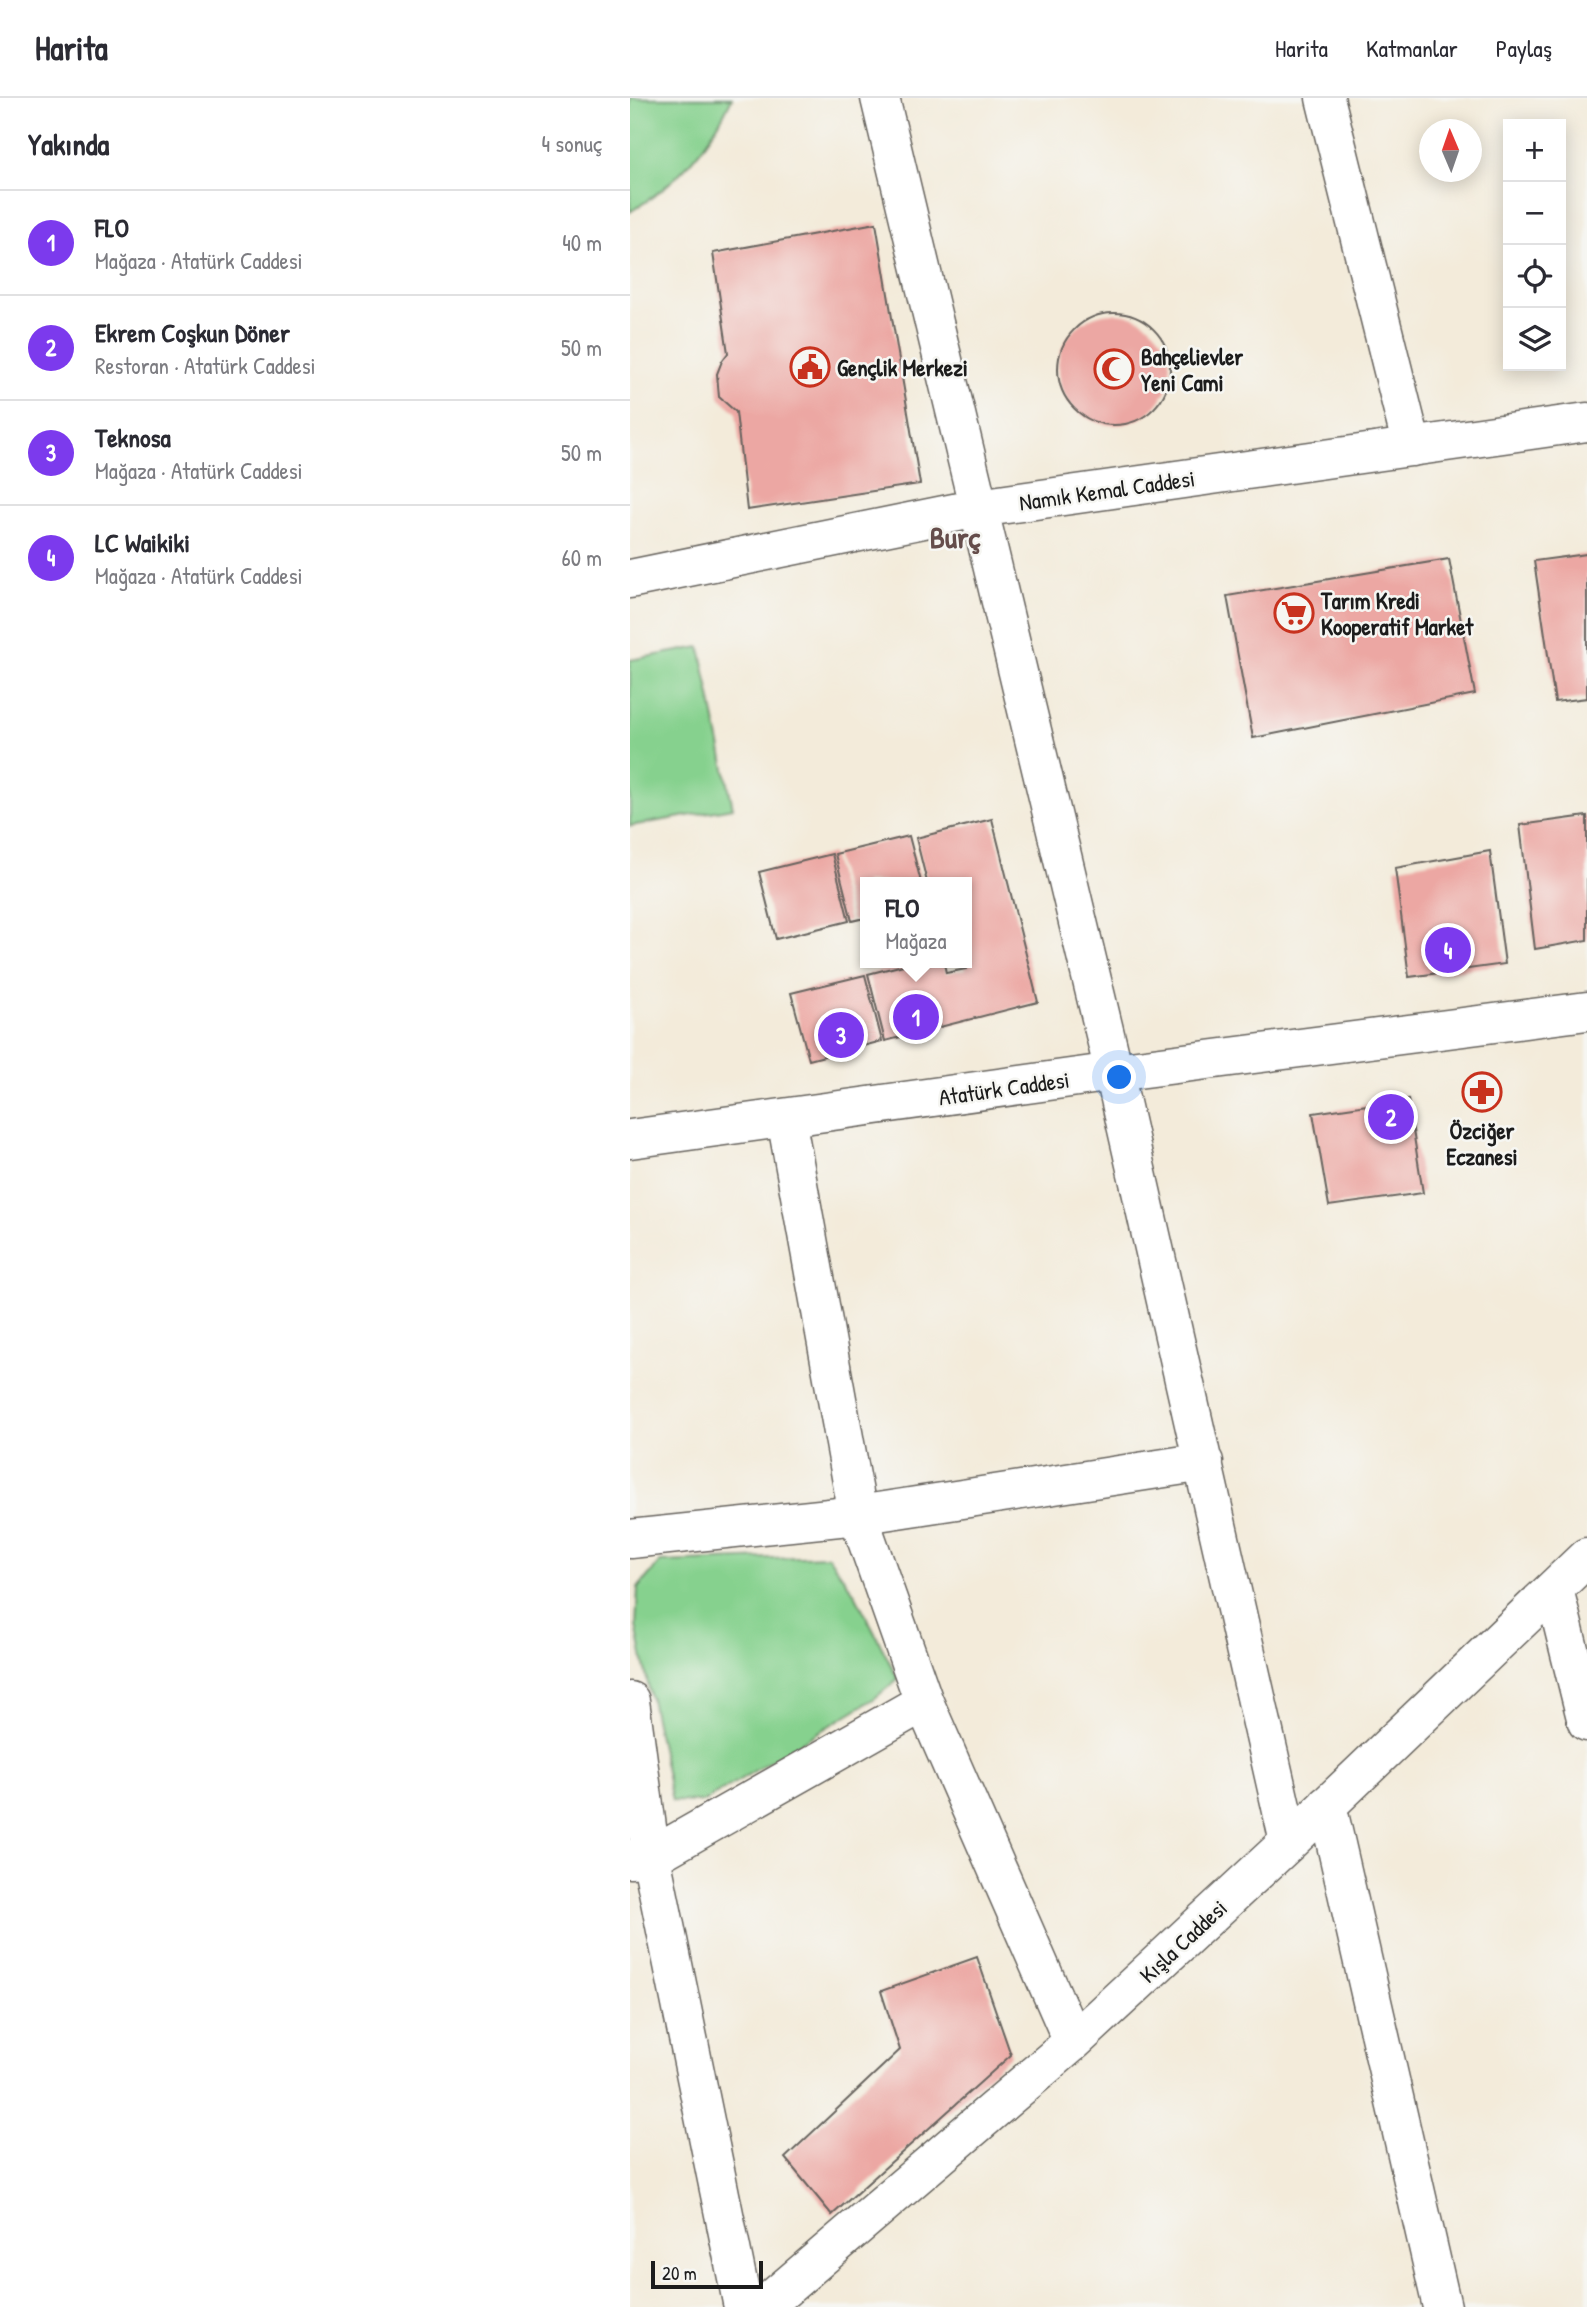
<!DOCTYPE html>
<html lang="tr">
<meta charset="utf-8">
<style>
:root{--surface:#fff;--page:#f2f2f3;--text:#2b2b33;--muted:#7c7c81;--line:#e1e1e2;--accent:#7c3aed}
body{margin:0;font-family:"Patrick Hand",sans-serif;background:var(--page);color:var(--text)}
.controls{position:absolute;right:21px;top:21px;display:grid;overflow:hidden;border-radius:0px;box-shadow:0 4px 18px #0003}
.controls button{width:63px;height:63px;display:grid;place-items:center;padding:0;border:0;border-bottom:2px solid var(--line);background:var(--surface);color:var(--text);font:35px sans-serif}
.compass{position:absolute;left:789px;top:21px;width:63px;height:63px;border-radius:50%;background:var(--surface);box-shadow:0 4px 18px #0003;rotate:358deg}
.scale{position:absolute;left:21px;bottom:18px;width:112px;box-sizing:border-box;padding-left:7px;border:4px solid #1c1c1c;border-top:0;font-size:19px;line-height:24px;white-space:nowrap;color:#1c1c1c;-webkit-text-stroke:5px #f6f6f2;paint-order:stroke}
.you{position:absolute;left:490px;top:980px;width:24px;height:24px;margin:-18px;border:5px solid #fff;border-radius:50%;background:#1a73e8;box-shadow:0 0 0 10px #1a73e833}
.badge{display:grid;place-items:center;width:46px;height:46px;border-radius:50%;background:var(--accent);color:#fff;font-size:23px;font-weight:700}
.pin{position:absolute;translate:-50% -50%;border:4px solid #fff;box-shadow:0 2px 7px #0006}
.popup{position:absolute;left:230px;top:779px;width:112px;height:91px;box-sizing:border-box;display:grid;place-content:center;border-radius:0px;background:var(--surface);filter:drop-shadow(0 2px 5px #0005);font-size:23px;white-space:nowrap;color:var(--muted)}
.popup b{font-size:26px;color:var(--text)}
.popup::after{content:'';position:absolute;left:50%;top:100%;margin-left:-14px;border:14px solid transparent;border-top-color:var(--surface)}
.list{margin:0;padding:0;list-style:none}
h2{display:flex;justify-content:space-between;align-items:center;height:91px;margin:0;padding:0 28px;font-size:30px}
h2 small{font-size:23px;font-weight:400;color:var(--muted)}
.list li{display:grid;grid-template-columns:46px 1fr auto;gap:21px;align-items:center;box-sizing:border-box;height:105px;padding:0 28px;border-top:2px solid var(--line)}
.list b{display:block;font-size:26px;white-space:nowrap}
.list p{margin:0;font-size:23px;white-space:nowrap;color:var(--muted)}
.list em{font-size:23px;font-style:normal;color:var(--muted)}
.icon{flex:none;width:38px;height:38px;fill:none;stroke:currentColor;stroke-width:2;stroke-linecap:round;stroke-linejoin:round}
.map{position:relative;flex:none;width:957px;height:2209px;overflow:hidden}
header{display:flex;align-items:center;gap:42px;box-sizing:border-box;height:98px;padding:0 35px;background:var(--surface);border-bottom:2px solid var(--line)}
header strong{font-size:33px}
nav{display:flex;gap:38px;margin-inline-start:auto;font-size:24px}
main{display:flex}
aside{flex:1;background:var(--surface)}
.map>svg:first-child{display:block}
.green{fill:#86d18e;stroke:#517655;stroke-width:2}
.building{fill:#eca7a3}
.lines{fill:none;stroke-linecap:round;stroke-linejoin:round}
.street-casing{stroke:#67645e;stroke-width:41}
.secondary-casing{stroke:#67645e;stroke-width:41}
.street{stroke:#fff;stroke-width:38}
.secondary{stroke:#fff;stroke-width:38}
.labels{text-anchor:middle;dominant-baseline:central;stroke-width:5;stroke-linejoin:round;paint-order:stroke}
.poi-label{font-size:23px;font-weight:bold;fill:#1c1c1c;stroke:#f6f6f2;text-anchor:start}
.street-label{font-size:23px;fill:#1c1c1c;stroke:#f6f6f2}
.district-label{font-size:30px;font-weight:bold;fill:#654d4b;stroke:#f6f6f2}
</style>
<header>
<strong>Harita</strong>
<nav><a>Harita</a><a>Katmanlar</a><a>Paylaş</a></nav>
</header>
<main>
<aside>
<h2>Yakında<small>4 sonuç</small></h2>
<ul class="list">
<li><span class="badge">1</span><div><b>FLO</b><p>Mağaza · Atatürk Caddesi</p></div><em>40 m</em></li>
<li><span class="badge">2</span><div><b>Ekrem Coşkun Döner</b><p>Restoran · Atatürk Caddesi</p></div><em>50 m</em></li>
<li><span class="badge">3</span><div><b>Teknosa</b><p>Mağaza · Atatürk Caddesi</p></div><em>50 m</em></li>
<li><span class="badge">4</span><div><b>LC Waikiki</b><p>Mağaza · Atatürk Caddesi</p></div><em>60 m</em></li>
</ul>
</aside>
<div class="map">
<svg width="957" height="2209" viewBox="0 0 957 2209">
<rect width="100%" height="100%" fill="#f6f6f2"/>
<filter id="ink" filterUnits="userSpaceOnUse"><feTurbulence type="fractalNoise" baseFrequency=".0143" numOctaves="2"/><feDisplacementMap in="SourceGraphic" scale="14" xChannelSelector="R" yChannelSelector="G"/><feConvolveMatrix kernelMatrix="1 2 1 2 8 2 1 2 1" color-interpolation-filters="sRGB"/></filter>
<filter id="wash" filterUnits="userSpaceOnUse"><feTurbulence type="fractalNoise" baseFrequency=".00686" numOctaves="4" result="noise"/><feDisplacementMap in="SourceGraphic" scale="28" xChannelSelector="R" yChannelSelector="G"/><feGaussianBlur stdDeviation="1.57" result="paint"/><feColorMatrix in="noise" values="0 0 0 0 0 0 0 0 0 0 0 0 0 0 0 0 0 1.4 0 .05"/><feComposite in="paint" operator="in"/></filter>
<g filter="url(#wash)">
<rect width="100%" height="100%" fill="#f3ebda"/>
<path class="green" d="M 0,0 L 102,0 C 80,48 45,87 0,114 Z
M 70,549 L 103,710 L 0,728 L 0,562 Z
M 198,1458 L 225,1496 L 268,1581 L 245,1600 L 73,1704 L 42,1703 L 6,1528 L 8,1490 L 30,1464 Z"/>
<g id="blocks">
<path class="building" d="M 246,125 L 290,386 L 117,412 L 106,314 L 89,299 L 87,276 L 92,263 L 98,255 L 83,155 Z
M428 271a56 56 0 1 1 112 0a56 56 0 1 1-112 0Z
M 957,456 L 957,600 L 925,604 L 904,463 Z
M 819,461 L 845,596 L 623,640 L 597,498 Z
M 957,718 L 957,842 L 905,851 L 890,727 Z
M 362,721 L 408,904 L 255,943 L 238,876 L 281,865 L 314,865 L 316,875 L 336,871 L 334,865 L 337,865 L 337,784 L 297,784 L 286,740 Z
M 279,738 L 291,784 L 235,784 L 235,820 L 222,823 L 205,756 Z
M 860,753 L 875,866 L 779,879 L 765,770 Z
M 202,756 L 219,823 L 146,841 L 129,774 Z
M 235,877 L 252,943 L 179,962 L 161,895 Z
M 778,1001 L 793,1095 L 699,1108 L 683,1015 Z
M 347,1859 L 381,1957 L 202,2117 L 155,2060 L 270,1952 L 251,1893 Z"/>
</g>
</g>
<g filter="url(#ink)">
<use href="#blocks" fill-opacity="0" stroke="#67645e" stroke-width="2"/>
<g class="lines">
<g class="street-casing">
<path id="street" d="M 250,0 L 484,974 L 659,1744
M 695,0 L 782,349
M 0,481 L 348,410 L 957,324
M 156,1020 L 228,1417 L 294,1604 L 443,1944
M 0,1441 L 228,1417 L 574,1364
M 924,1491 L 957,1624
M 0,1603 L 21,1759 L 113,2209
M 697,1707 L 812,2209
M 0,1761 L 21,1759 L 294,1604
M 133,2209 L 443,1944 L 659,1744 L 957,1459"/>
</g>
<g class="secondary-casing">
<path id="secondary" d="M 0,1041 L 484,974 L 957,913"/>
</g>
<use href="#street" class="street"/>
<use href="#secondary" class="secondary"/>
</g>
</g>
<defs>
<g id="civic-ring" transform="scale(2.0125)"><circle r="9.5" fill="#f6f6f2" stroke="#c8321e" stroke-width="1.5"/><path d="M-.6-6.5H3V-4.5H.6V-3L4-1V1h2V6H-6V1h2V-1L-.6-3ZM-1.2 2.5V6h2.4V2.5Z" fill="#c8321e"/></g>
<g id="mosque-ring" transform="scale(2.0125)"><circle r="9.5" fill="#f6f6f2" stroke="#c8321e" stroke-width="1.5"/><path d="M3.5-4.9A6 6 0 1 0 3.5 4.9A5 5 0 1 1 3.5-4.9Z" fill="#c8321e"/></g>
<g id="supermarket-ring" transform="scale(2.0125)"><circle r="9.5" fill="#f6f6f2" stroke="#c8321e" stroke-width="1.5"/><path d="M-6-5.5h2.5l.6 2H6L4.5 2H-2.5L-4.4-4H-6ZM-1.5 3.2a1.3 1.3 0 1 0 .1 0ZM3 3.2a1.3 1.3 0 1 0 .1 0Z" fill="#c8321e"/></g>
<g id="pharmacy-ring" transform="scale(2.0125)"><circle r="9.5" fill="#f6f6f2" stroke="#c8321e" stroke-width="1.5"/><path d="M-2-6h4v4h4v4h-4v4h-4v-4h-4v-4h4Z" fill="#c8321e"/></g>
</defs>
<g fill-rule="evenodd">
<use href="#civic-ring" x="180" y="269"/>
<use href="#mosque-ring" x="484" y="271"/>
<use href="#supermarket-ring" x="664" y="515"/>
<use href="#pharmacy-ring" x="852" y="994"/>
</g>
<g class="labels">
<g class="poi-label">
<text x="511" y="258">Bahçelievler<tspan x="511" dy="26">Yeni Cami</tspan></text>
<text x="207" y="269">Gençlik Merkezi</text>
<text x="691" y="502">Tarım Kredi<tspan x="691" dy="26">Kooperatif Market</tspan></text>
<text x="852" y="1032" text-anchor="middle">Özciğer<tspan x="852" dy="26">Eczanesi</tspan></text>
</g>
<g class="street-label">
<text transform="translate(477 392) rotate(-8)">Namık Kemal Caddesi</text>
<text transform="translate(374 990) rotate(-8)">Atatürk Caddesi</text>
<text transform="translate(553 1843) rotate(-43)">Kışla Caddesi</text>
</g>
<g class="district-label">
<text x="325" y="439">Burç</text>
</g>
</g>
</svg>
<div class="controls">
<button>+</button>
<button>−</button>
<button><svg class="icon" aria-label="locate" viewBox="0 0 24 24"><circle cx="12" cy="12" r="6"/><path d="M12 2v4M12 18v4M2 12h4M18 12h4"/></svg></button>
<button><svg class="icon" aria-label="layers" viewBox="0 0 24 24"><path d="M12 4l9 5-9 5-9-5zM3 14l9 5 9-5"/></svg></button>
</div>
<svg class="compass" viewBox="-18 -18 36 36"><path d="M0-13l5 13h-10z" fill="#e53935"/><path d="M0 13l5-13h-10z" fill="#7c7c81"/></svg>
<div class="scale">20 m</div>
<div class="you"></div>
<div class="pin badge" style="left:286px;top:919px">1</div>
<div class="popup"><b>FLO</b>Mağaza</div>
<div class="pin badge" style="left:761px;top:1019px">2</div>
<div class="pin badge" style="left:211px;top:937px">3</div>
<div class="pin badge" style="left:818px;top:852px">4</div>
</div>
</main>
